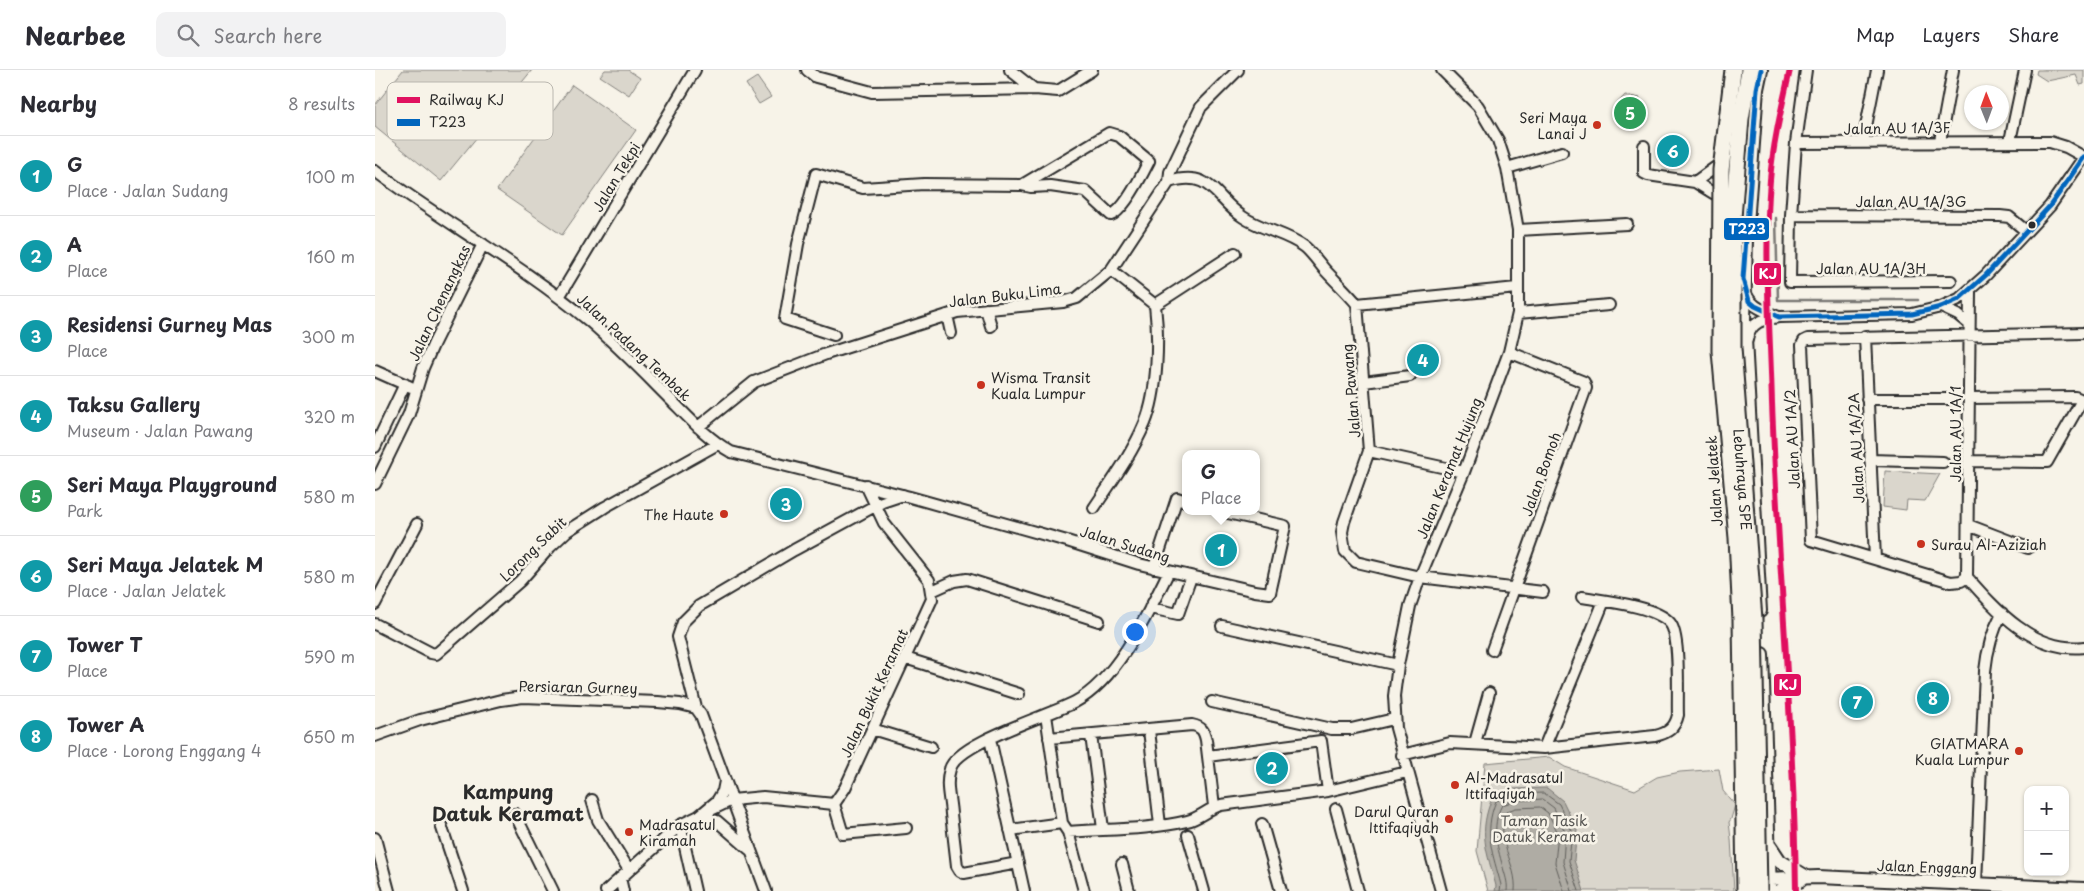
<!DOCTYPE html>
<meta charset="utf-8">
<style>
:root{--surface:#fff;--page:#f2f2f3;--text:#2b2b33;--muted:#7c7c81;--line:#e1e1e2;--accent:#1a73e8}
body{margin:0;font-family:"Playpen Sans",sans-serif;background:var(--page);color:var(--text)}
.controls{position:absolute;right:15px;bottom:15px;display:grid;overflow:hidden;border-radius:10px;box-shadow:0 1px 4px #0004}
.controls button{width:45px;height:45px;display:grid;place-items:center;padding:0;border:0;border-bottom:1px solid var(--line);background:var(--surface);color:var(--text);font:25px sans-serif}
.compass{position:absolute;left:1589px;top:15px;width:45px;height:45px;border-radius:50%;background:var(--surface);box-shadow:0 1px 4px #0004;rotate:359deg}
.you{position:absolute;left:759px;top:561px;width:18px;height:18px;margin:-12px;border:4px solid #fff;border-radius:50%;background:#1a73e8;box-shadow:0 0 0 8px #1a73e833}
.badge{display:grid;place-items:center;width:32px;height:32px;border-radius:50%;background:var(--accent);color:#fff;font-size:16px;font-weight:700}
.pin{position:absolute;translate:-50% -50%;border:2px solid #fff;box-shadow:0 1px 5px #0006}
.popup{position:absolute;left:807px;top:380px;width:78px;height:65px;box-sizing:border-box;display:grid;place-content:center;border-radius:10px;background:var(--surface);filter:drop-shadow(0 1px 4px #0005);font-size:16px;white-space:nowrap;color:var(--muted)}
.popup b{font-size:19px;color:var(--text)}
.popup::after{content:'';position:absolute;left:50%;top:100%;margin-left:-10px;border:10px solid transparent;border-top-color:var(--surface)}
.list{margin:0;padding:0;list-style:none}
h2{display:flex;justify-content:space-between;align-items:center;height:65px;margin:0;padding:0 20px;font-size:21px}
h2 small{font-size:16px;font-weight:400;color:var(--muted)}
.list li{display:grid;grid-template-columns:32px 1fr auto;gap:15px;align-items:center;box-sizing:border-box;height:80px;padding:0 20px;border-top:1px solid var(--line)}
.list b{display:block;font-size:19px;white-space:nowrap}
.list p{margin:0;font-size:16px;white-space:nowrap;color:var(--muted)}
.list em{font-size:16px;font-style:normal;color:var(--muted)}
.icon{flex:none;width:28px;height:28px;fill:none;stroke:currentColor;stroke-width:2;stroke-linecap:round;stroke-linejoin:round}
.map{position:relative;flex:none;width:1709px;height:821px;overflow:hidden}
header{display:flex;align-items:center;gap:30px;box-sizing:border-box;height:70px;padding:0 25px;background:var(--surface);border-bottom:1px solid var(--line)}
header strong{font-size:24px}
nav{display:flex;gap:28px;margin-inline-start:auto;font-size:18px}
.search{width:350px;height:45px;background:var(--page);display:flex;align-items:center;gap:12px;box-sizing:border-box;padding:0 18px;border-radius:10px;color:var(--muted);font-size:19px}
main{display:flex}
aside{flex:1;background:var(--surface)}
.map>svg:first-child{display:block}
.green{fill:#dad6cc;stroke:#82807c}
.water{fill:#afaca4;stroke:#7a7874}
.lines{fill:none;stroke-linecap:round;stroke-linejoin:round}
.shore{stroke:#605f5b;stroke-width:1}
.stream{stroke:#7a7874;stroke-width:2.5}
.minor-casing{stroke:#2b2b2b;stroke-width:14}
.major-casing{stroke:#2b2b2b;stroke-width:16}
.minor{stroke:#f7f3e8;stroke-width:10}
.major{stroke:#f7f3e8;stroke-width:12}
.highway-bridge-casing{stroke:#2b2b2b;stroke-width:19;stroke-linecap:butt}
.highway-bridge{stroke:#f7f3e8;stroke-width:15}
.bus-1-casing{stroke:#f7f3e8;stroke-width:9}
.bus-1{stroke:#0065bd;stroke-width:5}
.rail-1-casing{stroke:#f7f3e8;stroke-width:10}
.rail-1{stroke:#e0115f;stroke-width:6}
.poi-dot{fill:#c8321e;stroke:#f7f3e8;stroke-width:2}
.bus-dot{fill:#2b2b2b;stroke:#f7f3e8;stroke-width:2}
.labels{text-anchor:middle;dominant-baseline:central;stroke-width:5;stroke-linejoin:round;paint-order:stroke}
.poi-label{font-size:14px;fill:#2b2b2b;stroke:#f7f3e8;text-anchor:end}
.street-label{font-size:14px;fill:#2b2b2b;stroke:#f7f3e8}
.park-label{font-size:14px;fill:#575653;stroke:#f7f3e8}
.district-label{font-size:19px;font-weight:bold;fill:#2b2b2b;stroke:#f7f3e8}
.key{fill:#f7f3e8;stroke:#bab7af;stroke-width:1}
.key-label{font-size:14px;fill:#2b2b2b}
.line-badge{stroke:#f7f3e8;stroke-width:2}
.badge-label{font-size:14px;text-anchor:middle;font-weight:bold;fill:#fff}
</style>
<header>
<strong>Nearbee</strong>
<div class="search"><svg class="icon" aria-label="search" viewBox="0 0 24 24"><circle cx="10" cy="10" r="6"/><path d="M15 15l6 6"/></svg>Search here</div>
<nav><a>Map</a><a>Layers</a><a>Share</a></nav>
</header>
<main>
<aside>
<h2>Nearby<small>8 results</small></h2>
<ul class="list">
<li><span class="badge" style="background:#0f9aa8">1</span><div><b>G</b><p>Place · Jalan Sudang</p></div><em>100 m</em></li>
<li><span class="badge" style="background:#0f9aa8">2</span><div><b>A</b><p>Place</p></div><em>160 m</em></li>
<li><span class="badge" style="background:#0f9aa8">3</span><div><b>Residensi Gurney Mas</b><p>Place</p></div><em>300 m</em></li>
<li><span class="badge" style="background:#0f9aa8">4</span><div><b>Taksu Gallery</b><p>Museum · Jalan Pawang</p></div><em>320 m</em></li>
<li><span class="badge" style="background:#2e9e5b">5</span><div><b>Seri Maya Playground</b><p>Park</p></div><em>580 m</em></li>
<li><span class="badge" style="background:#0f9aa8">6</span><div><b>Seri Maya Jelatek M</b><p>Place · Jalan Jelatek</p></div><em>580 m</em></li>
<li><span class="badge" style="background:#0f9aa8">7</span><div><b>Tower T</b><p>Place</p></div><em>590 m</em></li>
<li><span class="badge" style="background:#0f9aa8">8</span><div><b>Tower A</b><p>Place · Lorong Enggang 4</p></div><em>650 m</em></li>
</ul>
</aside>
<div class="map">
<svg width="1709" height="821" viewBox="0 0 1709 821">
<rect width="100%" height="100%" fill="#f7f3e8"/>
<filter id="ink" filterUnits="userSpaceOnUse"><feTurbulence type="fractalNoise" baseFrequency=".02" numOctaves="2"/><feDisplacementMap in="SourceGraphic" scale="10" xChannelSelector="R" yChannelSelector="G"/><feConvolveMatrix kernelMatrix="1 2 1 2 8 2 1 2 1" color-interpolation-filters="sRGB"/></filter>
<g filter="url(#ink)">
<path class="green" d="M 28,0 L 157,0 L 66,111 L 0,57 L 0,35 Z
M 230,0 L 253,0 L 265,8 L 254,25 L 225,6 Z
M 1662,0 L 1709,0 L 1709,14 L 1705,15 L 1701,5 L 1672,11 L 1661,4 Z
M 382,7 L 396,27 L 384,34 L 371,14 Z
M 197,15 L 261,60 L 187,165 L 122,120 Z
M 1250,25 L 1265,28 L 1259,51 L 1240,36 Z
M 1510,401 L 1565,404 L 1550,431 L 1532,430 L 1531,440 L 1508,437 Z
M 1174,687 L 1190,697 L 1260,720 L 1282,707 L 1305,702 L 1344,699 L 1348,721 L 1360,735 L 1356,749 L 1354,752 L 1356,769 L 1359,821 L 1113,821 L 1102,781 L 1110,693 Z"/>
<path class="water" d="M 1172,718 L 1188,731 L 1202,760 L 1199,790 L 1209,821 L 1120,821 L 1121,816 C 1112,781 1102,763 1118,726 L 1137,719 Z"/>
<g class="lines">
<path class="shore" d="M 1125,821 L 1126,815 C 1118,784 1108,763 1121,731 L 1138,724 L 1169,723 L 1184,734 L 1197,761 L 1194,791 L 1204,821
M 1132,821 C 1133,814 1131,808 1129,801 C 1123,779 1115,757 1127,735 L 1140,731 L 1167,729 L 1179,738 L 1190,762 L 1188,792 L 1197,821
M 1140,821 C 1143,794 1118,769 1132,741 L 1141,738 L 1165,737 L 1173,743 L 1183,763 L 1180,793 L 1189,821"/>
<path class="stream" d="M 1401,148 L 1403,230 L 1543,230"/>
<g class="minor-casing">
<path id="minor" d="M 432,0 L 441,7 L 497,22 L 659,19 L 683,21 L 717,0
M 635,0 L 659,19
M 1431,0 L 1421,73 L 1416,145 L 1415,212 L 1576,211
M 1565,71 L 1578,0
M 1635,71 L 1650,0
M 1488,72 L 1502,0
M 1421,73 L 1675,72 L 1691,77 L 1709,87
M 1269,76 L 1269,103 L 1273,105 L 1320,112 L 1343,126
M 1132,98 L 1187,82
M 0,101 C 70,153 147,195 214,251 C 243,276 270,304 296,330 C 315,349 333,369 356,382 L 535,427 L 692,471 L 764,494 L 880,521 L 895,523 L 910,456 L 844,441
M 794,112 L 795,102 L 826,37 L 863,0
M 1320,112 L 1345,94
M 1416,145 L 1625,146 L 1634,147 L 1651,161
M 1143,160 L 1252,154
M 1370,220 C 1374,237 1390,241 1404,247
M 184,227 L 320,0
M 982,234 L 994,381 L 969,452 L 967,462 L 970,481 L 981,492 L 1045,507 L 1168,522
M 982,234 L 1142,218
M 780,235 L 860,183
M 1566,237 L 1583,245 L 1594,254
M 611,239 L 616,256
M 1143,243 L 1234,235
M 572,245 L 576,263
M 459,265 L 410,249 L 423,174 L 441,104 L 488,118 L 549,114 L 647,115 L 656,117 L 675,116 L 710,121 L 736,145 C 749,141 768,103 774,91 L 744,66 L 734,63 L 647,115
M 1490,266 L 1500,489
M 1372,270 C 1375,252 1388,249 1404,247 L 1537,244 L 1566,237 L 1584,229 L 1611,205 L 1675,136 L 1709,87
M 0,301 L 36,317
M 989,312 L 1035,306
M 1593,328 L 1700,327 L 1705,329 L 1706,332 L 1672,392 L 1594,391
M 1492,329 L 1575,329
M 323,357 L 379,312 L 451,284 L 582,242 L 688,232 L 702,228 L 736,200 L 794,112 C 837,99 839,128 868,147 C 887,160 912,163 930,177 C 938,184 944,193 950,200 C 961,212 972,222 982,234
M 0,377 L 30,314
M 994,381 L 1089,402
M 1495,390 L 1568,392
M 0,414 L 34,344 L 48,298 L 59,273 L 108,174
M 719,438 C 737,411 757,384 770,353 C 783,322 784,268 780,235 L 736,200
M 1593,455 L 1653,478
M 779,498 L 802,428 L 811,431
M 1592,507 L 1586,511 L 1576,512 L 1436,470 L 1427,275 L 1429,271 L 1433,269 L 1709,263
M 1592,507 L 1595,222
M 1592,507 C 1621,540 1659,583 1709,577
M 557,521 L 579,511 L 592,509 L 724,551
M 0,534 L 42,454
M 775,538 L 803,544 L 816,507
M 0,554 L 56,583 L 61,584 L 145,511 L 175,477 L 192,461 L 230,437 L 343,374
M 847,556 L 1023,595
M 1117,580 L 1211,318 L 1209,312 L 1134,282
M 530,588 L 644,624
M 837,632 L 957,659 L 976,659 L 1019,649
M 671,645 L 687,753
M 497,659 L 556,677
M 774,660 L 785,755
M 716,665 L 728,759
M 0,666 L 45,650 L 126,630 L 148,627 L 283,632 L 305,634 L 321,638
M 674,668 L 817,655 C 827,657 829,661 831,670 L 839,736
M 615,669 L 649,821
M 1100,673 L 1114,623
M 1169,678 L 1229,531
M 1027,685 L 1075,673 L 1169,678 L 1280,666 C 1293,663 1300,658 1303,645 C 1302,627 1306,566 1295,553 C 1281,536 1230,531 1207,527
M 833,686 L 946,671 L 953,721 L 1032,702
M 217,730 L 223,750 L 254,800
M 459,734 L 470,718 L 557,529 L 554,510 L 509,453 L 491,415
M 459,734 L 468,764 L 531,758
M 961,739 L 983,821
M 336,740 L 357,730 L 388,727 L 459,734
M 140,744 L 178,821
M 324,746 L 342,751 L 374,779
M 887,754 L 906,821
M 66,755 L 88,821
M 305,755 L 320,821
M 635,760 L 687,753 L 693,762 C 732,759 774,760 812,751 C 825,748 834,738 846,735 L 953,721
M 693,762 L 709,821
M 813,765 L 829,821
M 0,768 L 14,821
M 643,793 L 589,803 L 585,801 L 582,796 C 580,779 578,761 576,744 C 575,728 570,714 575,699 C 583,672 674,646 700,632 C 743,609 773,543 794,501
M 747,794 L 754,821
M 245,808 L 248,821
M 1601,814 L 1610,601 C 1612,580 1617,562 1627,543
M 231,821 L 305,755 L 324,746 L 342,731 L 348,721 L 350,711
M 391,821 L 326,645 L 321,638 L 303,567 L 308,552 L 324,536 L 419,480 L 507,432 L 528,425
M 1066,821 L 1021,658 L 1019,626 L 1023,595 L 1035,536 L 1045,507 L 1089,402 L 1134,282 L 1143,243 L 1143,160 L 1132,98 L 1123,70 L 1103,36 L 1067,0"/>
</g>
<g class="major-casing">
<path id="major" d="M 1385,541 L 1369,251 L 1371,168 L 1382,19 L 1386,0
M 1387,584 L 1395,821
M 1395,776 L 1405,791 L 1430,806
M 1388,809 L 1443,807 L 1709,819
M 1404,821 L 1426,810"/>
</g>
<use href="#minor" class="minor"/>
<use href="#major" class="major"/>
<g class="highway-bridge-casing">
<g id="highway-bridge">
<path d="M 1358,0 L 1346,100 L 1345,281 L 1362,468 L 1366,550 L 1370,821"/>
<path id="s1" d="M 1374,0 L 1366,49 L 1358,148 L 1358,278 L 1379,549 L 1384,821"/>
</g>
</g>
<use href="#highway-bridge" class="highway-bridge"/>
<g class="bus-1-casing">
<path id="bus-1" d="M 1386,0 L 1382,19 L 1368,209 L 1374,231 L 1380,236 L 1404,247 L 1537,244 L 1566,237 L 1584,229 L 1611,205 L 1675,136 L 1709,87"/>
</g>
<use href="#bus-1" class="bus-1"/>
<g class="rail-1-casing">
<path id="rail-1" d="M 1415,0 C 1407,36 1398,73 1395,110 C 1389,184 1395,259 1397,333 C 1403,496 1419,658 1421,821"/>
</g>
<use href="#rail-1" class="rail-1"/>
</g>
</g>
<g class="poi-dot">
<circle cx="1222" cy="55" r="5"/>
<circle cx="606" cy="315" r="5"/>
<circle cx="349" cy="444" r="5"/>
<circle cx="1546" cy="474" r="5"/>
<circle cx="1644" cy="681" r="5"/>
<circle cx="1080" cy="715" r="5"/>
<circle cx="1074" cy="749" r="5"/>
<circle cx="254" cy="762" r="5"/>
</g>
<circle class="bus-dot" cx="1657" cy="155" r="4.5"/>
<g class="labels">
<g class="poi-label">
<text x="1212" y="47">Seri Maya<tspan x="1212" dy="16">Lanai J</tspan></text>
<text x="616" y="307" text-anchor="start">Wisma Transit<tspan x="616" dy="16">Kuala Lumpur</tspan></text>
<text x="339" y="444">The Haute</text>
<text x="1556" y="474" text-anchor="start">Surau Al-Aziziah</text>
<text x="1634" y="673">GIATMARA<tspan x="1634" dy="16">Kuala Lumpur</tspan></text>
<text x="1090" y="707" text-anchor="start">Al-Madrasatul<tspan x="1090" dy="16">Ittifaqiyah</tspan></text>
<text x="1064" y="741">Darul Quran<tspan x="1064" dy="16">Ittifaqiyah</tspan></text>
<text x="264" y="754" text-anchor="start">Madrasatul<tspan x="264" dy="16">Kiramah</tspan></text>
</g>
<g class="street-label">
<text transform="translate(1522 58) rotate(-1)">Jalan AU 1A/3F</text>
<text transform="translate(241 107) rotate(-59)">Jalan Tekpi</text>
<text x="1536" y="131">Jalan AU 1A/3G</text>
<text x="1496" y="198">Jalan AU 1A/3H</text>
<text transform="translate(630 225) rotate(-7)">Jalan Buku Lima</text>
<text transform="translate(64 233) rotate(-65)">Jalan Chenangkas</text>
<text transform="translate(259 277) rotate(43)">Jalan Padang Tembak</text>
<text transform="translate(976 321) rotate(-95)">Jalan Pawang</text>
<text transform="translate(1580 364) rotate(-90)">Jalan AU 1A/1</text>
<text transform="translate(1417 369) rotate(-93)">Jalan AU 1A/2</text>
<text transform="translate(1481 378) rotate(-93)">Jalan AU 1A/2A</text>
<text transform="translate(1074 398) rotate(-68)">Jalan Keramat Hujung</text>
<text transform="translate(1166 404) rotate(-70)">Jalan Bomoh</text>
<text stroke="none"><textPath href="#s1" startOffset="411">Lebuhraya SPE</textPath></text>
<text transform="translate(1339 411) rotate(-94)">Jalan Jelatek</text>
<text transform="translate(750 474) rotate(17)">Jalan Sudang</text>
<text transform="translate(158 479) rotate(-44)">Lorong Sabit</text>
<text transform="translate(203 617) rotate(1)">Persiaran Gurney</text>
<text transform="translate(499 623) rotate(-65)">Jalan Bukit Keramat</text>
<text transform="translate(1552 797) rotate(2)">Jalan Enggang</text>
</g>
<g class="park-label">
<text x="1169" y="750">Taman Tasik<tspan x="1169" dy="16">Datuk Keramat</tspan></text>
</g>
<g class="district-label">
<text x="133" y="721">Kampung<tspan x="133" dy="22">Datuk Keramat</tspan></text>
</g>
</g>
<rect x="12" y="12" width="166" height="58" rx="8" class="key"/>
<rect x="22" y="27" width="23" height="6" fill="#e0115f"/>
<rect x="22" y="49" width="23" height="7" fill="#0065bd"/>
<g class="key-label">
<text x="54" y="35">Railway KJ</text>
<text x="54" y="57">T223</text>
</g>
<g class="line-badge">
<rect x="1348" y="147" width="47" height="24" rx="5" fill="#0065bd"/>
<rect x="1378" y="192" width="29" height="24" rx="5" fill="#e0115f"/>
<rect x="1398" y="603" width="29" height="24" rx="5" fill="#e0115f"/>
</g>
<g class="badge-label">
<text x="1372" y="164">T223</text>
<text x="1393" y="209">KJ</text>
<text x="1413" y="620">KJ</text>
</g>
</svg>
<div class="controls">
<button>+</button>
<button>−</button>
</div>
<svg class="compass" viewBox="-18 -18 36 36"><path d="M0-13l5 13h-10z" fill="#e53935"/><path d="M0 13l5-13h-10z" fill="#7c7c81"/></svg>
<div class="you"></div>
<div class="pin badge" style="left:846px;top:480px;background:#0f9aa8">1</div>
<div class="popup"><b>G</b>Place</div>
<div class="pin badge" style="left:897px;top:698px;background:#0f9aa8">2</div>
<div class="pin badge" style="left:411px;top:434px;background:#0f9aa8">3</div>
<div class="pin badge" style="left:1048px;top:290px;background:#0f9aa8">4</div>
<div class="pin badge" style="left:1255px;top:43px;background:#2e9e5b">5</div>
<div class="pin badge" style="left:1298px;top:81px;background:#0f9aa8">6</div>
<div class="pin badge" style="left:1482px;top:632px;background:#0f9aa8">7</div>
<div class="pin badge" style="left:1558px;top:628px;background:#0f9aa8">8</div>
</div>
</main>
